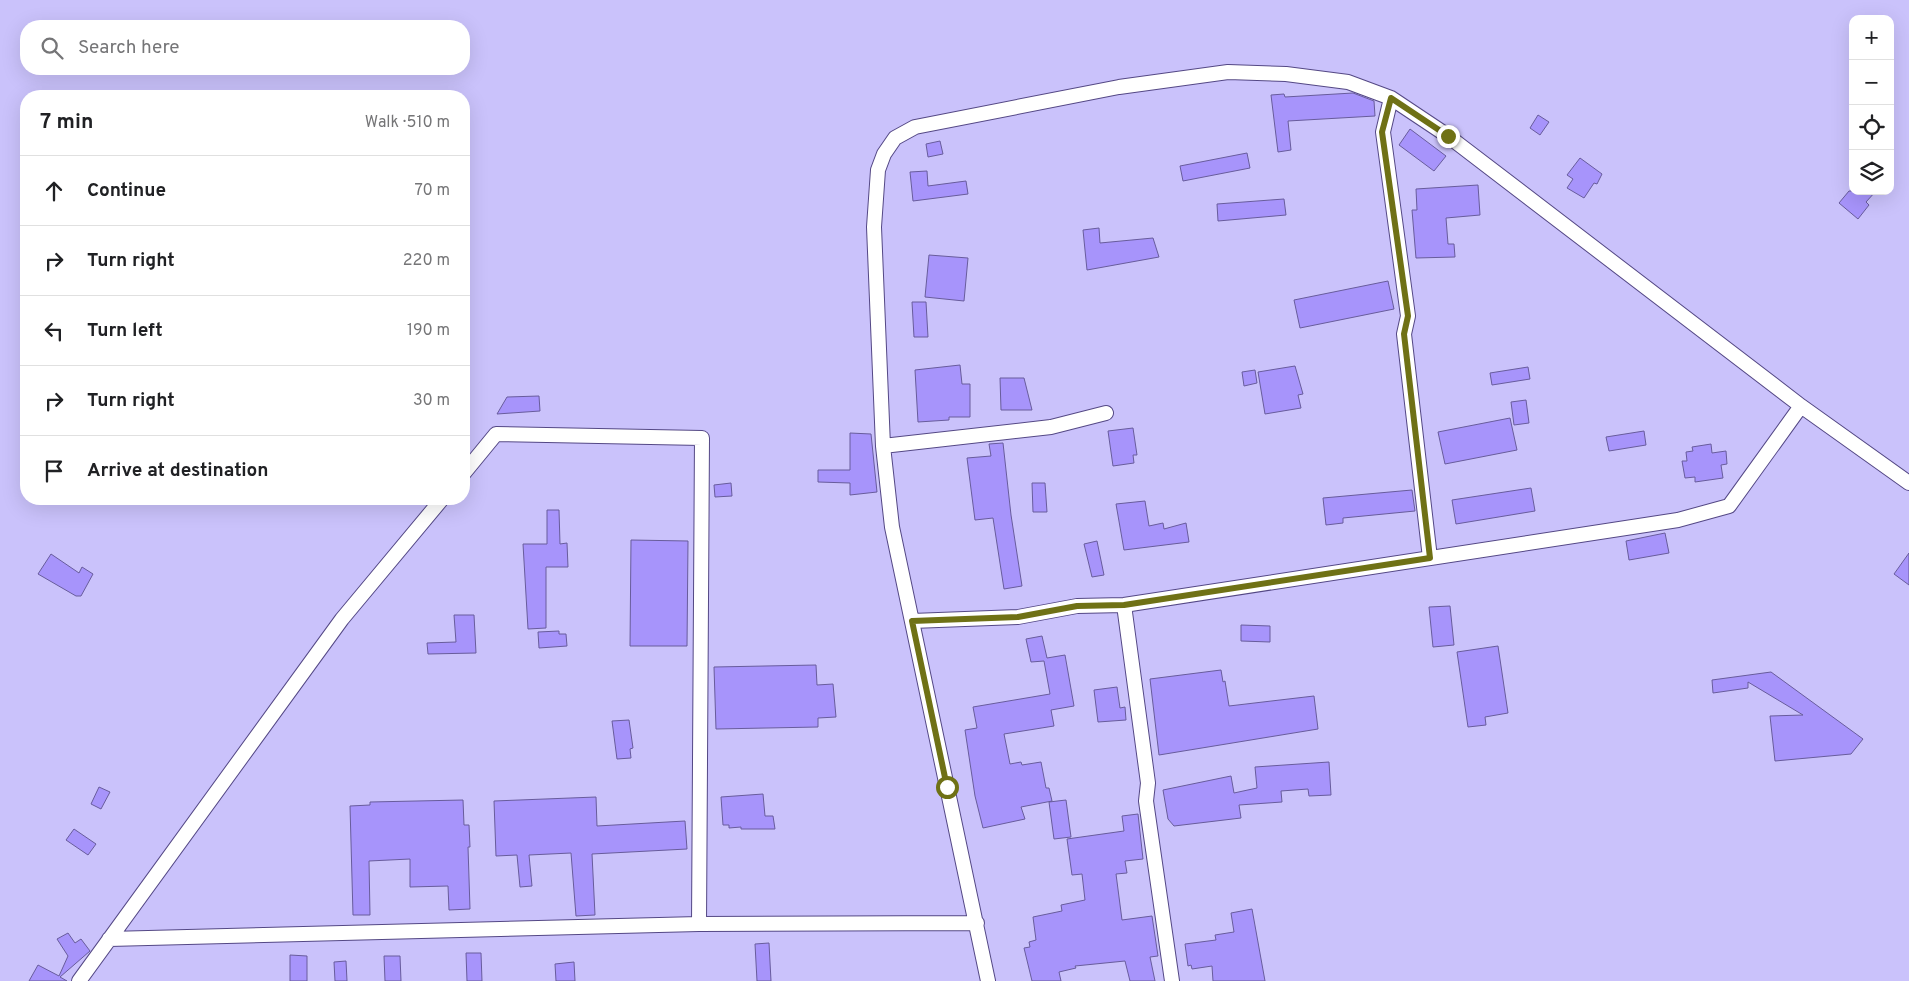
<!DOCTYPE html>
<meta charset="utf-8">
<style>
:root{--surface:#fff;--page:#f6f6f6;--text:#202124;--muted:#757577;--line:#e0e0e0}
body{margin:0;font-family:Overpass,sans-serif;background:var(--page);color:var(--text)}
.controls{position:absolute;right:15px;top:15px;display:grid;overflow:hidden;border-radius:10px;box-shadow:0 5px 20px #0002}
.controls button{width:45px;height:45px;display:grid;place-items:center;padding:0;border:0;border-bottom:1px solid var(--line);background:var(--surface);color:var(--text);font:25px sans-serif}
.stop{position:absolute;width:15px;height:15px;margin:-11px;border:4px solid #6f7115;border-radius:50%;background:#fff}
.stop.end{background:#6f7115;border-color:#fff;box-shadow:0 1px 5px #0008}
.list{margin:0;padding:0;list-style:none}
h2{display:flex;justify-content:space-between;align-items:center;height:65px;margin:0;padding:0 20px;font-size:21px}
h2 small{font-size:16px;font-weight:400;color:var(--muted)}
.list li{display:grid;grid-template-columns:32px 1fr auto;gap:15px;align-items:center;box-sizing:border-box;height:70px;padding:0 20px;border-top:1px solid var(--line)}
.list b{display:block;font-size:19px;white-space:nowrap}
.list em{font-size:16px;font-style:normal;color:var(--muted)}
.icon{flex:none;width:28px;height:28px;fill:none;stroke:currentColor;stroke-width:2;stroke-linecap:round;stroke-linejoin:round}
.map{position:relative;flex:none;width:1909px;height:981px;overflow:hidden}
.search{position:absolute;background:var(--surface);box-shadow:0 5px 20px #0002;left:20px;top:20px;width:450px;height:55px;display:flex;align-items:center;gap:12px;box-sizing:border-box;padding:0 18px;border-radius:20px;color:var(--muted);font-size:19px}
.panel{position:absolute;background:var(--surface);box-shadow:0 5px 20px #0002;left:20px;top:90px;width:450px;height:415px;border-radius:20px}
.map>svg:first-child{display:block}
.building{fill:#a794fb;stroke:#685c9c}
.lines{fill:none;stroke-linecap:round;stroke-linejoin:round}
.minor-casing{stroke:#544885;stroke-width:16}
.minor{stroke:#fff;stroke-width:14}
.route{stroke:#6f7115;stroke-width:6}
</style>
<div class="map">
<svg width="1909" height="981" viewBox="0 0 1909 981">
<rect width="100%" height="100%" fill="#cac2fb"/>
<path class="building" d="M 1353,93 L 1374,101 L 1375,116 L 1288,121 L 1291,150 L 1278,152 L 1271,95 L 1284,94 L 1285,97 Z
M 1538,115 L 1549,122 L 1540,135 L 1530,128 Z
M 1410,129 L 1446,156 L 1434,171 L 1399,145 Z
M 940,141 L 943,154 L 928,157 L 926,144 Z
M 1247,153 L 1250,168 L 1183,181 L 1180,166 Z
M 1580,158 L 1602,174 L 1597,184 L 1594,183 L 1584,198 L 1567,188 L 1573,179 L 1567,175 Z
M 927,171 L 928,186 L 966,181 L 968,194 L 913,201 L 910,172 Z
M 1478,185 L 1480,215 L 1446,218 L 1448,244 L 1454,244 L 1455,257 L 1416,258 L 1412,210 L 1417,210 L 1416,189 Z
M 1849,191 L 1876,191 L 1866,202 L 1869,205 L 1858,219 L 1839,203 Z
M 1284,199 L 1286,215 L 1218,221 L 1217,204 Z
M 1099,228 L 1100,243 L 1153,238 L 1159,257 L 1087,270 L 1083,230 Z
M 929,255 L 968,258 L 964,301 L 925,297 Z
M 1388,281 L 1394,309 L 1300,328 L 1294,300 Z
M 912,302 L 926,302 L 928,337 L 914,337 Z
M 960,365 L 962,384 L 970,384 L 970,417 L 949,417 L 949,420 L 918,422 L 915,370 Z
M 1295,366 L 1303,394 L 1298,395 L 1301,408 L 1265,414 L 1258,372 Z
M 1528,367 L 1530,379 L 1492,385 L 1490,373 Z
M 1255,370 L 1257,383 L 1244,386 L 1242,372 Z
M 1000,378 L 1024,378 L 1032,410 L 1001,410 Z
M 539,396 L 540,411 L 497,414 L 507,397 Z
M 1526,400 L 1529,423 L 1514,425 L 1511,402 Z
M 1510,418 L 1517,450 L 1445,464 L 1438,432 Z
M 1133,428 L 1137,455 L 1133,455 L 1134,463 L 1113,466 L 1108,431 Z
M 1644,431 L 1646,445 L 1609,451 L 1606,437 Z
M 850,433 L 871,434 L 877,492 L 850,495 L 850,483 L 818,482 L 818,470 L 850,470 Z
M 1003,443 L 1011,515 L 1022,586 L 1004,589 L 993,518 L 975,520 L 967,458 L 991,456 L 989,444 Z
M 1711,444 L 1712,453 L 1726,451 L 1727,464 L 1721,465 L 1723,478 L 1695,482 L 1695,477 L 1685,478 L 1682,461 L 1687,461 L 1686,452 L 1693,451 L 1692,447 Z
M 731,483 L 732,496 L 715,497 L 714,485 Z
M 1032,483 L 1045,483 L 1047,512 L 1033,512 Z
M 1531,488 L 1535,511 L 1456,524 L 1452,500 Z
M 1412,490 L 1415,511 L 1343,518 L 1343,523 L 1326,525 L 1323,498 Z
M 1145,501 L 1149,526 L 1163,523 L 1164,529 L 1186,523 L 1189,542 L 1124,550 L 1116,504 Z
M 547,510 L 559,510 L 560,544 L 567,543 L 568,567 L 546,567 L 546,628 L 528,629 L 523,544 L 547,544 Z
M 1665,533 L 1669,553 L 1629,560 L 1626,541 Z
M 631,540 L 688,541 L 687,646 L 630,646 Z
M 1097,541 L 1104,575 L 1092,577 L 1084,544 Z
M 1909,553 L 1909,585 L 1894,574 Z
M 51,554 L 79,573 L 82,567 L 93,574 L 81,596 L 76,596 L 38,574 Z
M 1450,606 L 1454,645 L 1433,647 L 1429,607 Z
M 454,615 L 474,615 L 476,653 L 428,654 L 427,643 L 456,642 Z
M 1241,625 L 1270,626 L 1270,642 L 1241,641 Z
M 559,631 L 559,634 L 566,634 L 567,646 L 539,648 L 538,632 Z
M 1042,636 L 1047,658 L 1065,655 L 1074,706 L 1051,710 L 1054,726 L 1004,734 L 1010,764 L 1021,762 L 1022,765 L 1041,762 L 1046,788 L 1049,788 L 1052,801 L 1021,807 L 1025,819 L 983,828 L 975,796 L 965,730 L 977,728 L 973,707 L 1050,694 L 1044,661 L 1031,662 L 1026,639 Z
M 1498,646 L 1508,713 L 1485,717 L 1486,725 L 1468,727 L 1457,652 Z
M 816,665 L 817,685 L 833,684 L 836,717 L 818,718 L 818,727 L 716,729 L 714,667 Z
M 1221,670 L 1223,682 L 1225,681 L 1229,706 L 1314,696 L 1318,729 L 1159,755 L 1150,679 Z
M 1771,672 L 1863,739 L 1851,754 L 1775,761 L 1770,716 L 1803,715 L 1748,682 L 1748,688 L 1713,693 L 1712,680 Z
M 1117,687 L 1120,708 L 1125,707 L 1126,720 L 1098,722 L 1094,690 Z
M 629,720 L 633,748 L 630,749 L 631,758 L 617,759 L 612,721 Z
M 1329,762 L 1331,795 L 1309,796 L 1308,789 L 1281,791 L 1282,802 L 1239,805 L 1241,818 L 1174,826 L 1168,819 L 1163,790 L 1231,776 L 1234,793 L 1257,788 L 1255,767 Z
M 99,787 L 110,792 L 101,809 L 91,804 Z
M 763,794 L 765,816 L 773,816 L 775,829 L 741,829 L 741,827 L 729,828 L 729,825 L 723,825 L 721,797 Z
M 596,797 L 597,826 L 685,821 L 687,849 L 592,854 L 595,915 L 576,916 L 571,853 L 529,855 L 532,886 L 520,887 L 517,855 L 496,856 L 494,801 Z
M 463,800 L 464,825 L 469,825 L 470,847 L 468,847 L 470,909 L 449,910 L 448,886 L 410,887 L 410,859 L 369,861 L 370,915 L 353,915 L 350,806 L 370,805 L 370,802 Z
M 1066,800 L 1071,837 L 1054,839 L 1049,802 Z
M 1138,814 L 1143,859 L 1125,861 L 1127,873 L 1116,874 L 1122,920 L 1152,916 L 1158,956 L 1150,957 L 1155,981 L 1130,981 L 1125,961 L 1075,966 L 1076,968 L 1059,972 L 1061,981 L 1032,981 L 1024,948 L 1030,947 L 1029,942 L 1036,940 L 1033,917 L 1062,911 L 1061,905 L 1085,900 L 1082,874 L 1072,875 L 1067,839 L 1124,831 L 1122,816 Z
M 74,829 L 96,844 L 88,855 L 66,840 Z
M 1252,909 L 1265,981 L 1213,981 L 1212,966 L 1192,969 L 1191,965 L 1188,966 L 1185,944 L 1216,940 L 1215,935 L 1234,932 L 1231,913 Z
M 68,933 L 75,943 L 81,939 L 90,951 L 60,977 L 67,981 L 29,981 L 38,965 L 59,976 L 68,956 L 57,939 Z
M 769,943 L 771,981 L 757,981 L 755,944 Z
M 466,953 L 481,953 L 482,981 L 467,981 Z
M 290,955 L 307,956 L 307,981 L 290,981 Z
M 384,956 L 400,956 L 401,981 L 385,981 Z
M 346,961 L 347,981 L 335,981 L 334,962 Z
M 574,962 L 575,981 L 556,981 L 555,964 Z"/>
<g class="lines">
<g class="minor-casing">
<path id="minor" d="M 1391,98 L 1383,132 L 1408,316 L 1404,334 L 1430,558
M 883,446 L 1051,427 L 1106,413
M 464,473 L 496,434 L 702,438 L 699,924
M 1124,605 L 1148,783 L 1146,801 L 1172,981
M 912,621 L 1018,617 L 1077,606 L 1124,605 L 1678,520 L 1729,506 L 1801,406
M 109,939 L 699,924 L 977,923
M 79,981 L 342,619 L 442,499
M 988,981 L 892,527 L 883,446 L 874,227 L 878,170 L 884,154 L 895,138 L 915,127 L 1119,87 L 1228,72 L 1286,74 L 1348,82 L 1391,98 L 1448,136 L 1801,406 L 1909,483"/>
</g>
<use href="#minor" class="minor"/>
</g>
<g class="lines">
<path class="route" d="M 947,787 L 912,621 L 1018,617 L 1077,606 L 1124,605 L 1430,558 L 1404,334 L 1408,316 L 1382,132 L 1391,98 L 1448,136"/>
</g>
</svg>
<div class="controls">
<button>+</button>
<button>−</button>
<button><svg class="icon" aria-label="locate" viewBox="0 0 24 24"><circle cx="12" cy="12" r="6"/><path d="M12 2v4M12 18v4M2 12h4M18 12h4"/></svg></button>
<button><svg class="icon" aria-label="layers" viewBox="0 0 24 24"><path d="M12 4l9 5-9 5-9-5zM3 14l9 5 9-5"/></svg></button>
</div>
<div class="stop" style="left:947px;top:787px"></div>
<div class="stop end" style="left:1448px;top:136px"></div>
<div class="search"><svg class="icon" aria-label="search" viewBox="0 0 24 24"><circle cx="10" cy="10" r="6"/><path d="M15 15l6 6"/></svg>Search here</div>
<section class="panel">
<h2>7 min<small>Walk · 510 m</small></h2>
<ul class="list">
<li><svg class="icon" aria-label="ahead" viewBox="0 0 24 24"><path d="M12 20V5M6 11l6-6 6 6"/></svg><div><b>Continue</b></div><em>70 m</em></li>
<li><svg class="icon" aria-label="right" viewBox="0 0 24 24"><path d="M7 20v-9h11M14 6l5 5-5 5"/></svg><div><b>Turn right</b></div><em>220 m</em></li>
<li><svg class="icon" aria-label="left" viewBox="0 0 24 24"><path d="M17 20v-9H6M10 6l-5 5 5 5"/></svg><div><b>Turn left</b></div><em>190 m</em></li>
<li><svg class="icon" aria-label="right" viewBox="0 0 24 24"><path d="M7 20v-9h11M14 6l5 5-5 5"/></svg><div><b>Turn right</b></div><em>30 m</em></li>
<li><svg class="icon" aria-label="arrive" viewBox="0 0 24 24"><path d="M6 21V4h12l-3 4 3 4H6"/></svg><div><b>Arrive at destination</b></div></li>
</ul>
</section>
</div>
